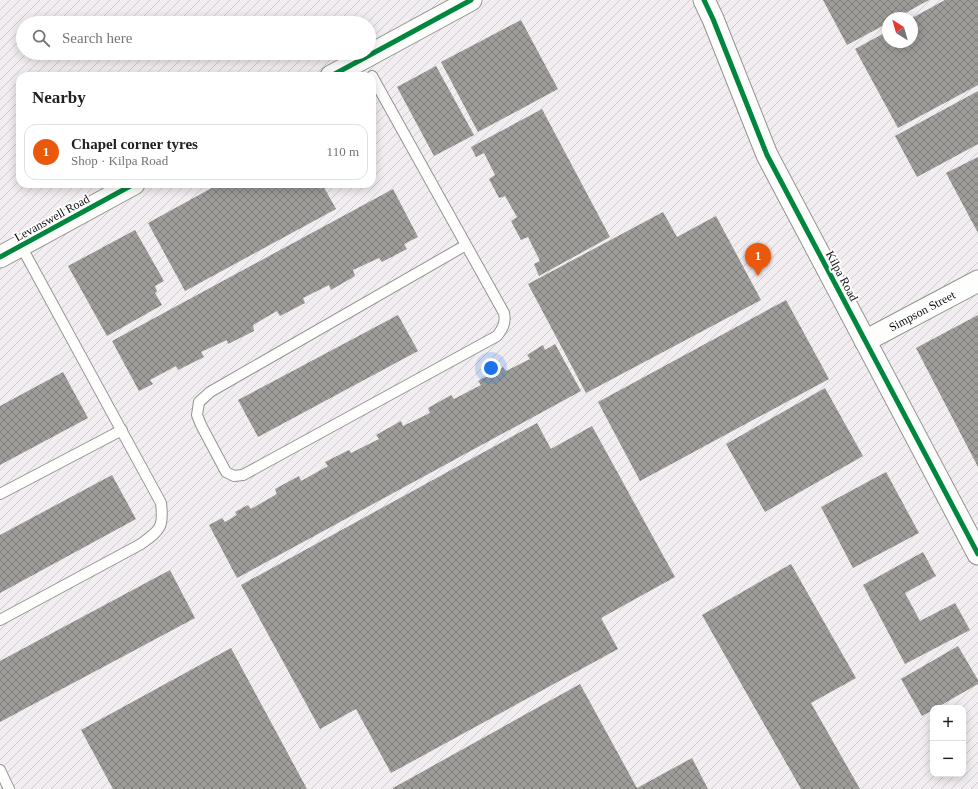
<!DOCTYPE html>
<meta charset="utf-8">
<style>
:root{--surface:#fff;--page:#f6f6f6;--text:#202124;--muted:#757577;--line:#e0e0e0;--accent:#ea580c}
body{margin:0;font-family:"Times New Roman",serif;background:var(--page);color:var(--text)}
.controls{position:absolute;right:12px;bottom:12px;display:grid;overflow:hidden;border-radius:8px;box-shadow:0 2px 10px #0003}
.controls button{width:36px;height:36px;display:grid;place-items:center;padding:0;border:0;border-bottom:1px solid var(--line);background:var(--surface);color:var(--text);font:20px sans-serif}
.compass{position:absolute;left:882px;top:12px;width:36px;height:36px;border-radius:50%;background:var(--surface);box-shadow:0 2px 10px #0003;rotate:323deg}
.you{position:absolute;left:491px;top:368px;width:14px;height:14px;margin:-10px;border:3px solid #fff;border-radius:50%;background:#1a73e8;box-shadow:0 0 0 6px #1a73e833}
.badge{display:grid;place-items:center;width:26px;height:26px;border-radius:50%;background:var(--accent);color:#fff;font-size:13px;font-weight:700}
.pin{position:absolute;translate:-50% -33px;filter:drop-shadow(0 1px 2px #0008)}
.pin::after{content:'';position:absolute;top:21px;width:14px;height:12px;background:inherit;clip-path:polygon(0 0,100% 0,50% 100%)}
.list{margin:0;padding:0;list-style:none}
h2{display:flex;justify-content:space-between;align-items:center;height:52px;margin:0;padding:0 16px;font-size:17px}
h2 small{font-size:13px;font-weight:400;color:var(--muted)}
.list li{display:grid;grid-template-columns:26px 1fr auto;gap:12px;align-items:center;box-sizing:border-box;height:56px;margin:0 8px 8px;padding:0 8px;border:1px solid var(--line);border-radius:12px}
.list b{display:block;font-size:15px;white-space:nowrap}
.list p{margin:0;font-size:13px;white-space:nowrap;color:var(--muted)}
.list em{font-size:13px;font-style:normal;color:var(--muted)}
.icon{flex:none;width:22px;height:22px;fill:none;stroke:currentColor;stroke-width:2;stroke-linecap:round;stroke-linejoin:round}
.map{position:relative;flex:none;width:978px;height:789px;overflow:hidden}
.search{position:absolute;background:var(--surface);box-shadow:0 2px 10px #0003;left:16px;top:16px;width:360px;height:44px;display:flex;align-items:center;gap:10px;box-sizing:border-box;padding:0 14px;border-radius:22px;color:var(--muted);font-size:15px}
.panel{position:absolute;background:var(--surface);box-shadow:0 2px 10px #0003;left:16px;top:72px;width:360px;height:116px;border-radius:12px}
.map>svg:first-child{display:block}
.industrial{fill:url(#industrial-furrows);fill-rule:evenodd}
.building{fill:url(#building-cross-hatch)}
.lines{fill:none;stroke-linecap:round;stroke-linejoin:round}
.service-casing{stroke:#949492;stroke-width:12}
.minor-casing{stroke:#949492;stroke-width:23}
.service{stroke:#fefefd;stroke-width:10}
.minor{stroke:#fefefd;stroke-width:21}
.cycleway-casing{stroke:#fff;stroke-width:8}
.cycleway{stroke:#00873e;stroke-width:5}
.labels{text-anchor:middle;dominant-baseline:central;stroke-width:4;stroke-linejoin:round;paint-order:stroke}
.street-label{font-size:12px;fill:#0e0e0e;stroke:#fff}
</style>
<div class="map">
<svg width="978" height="789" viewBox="0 0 978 789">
<defs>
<pattern id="industrial-furrows" width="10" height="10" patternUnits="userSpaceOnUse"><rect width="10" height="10" fill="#f2edf0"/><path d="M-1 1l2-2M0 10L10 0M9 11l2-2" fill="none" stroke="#cecacd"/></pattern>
<pattern id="building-cross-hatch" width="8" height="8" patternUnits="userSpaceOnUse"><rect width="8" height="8" fill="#9e9c99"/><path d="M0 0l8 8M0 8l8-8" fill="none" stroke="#7f7e7b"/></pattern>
</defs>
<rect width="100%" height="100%" fill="#fafaf4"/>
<path class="industrial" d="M 0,0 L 978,0 L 978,789 L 0,789 ZM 888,18 L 912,18 L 912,42 L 888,42 ZM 23,23 L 369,23 L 369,53 L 23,53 ZM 20,76 L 372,76 L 372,184 L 20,184 ZM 933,708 L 963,708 L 963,774 L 933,774 Z"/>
<path class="building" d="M 823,0 L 929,0 L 896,18 L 888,18 L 888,23 L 847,45 Z
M 945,0 L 978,0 L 978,85 L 898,128 L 855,49 L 888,31 L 888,42 L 912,42 L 912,18 Z
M 521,20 L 558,89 L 478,132 L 441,62 Z
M 436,66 L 474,135 L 434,156 L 397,87 Z
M 978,91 L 978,144 L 917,177 L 895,136 Z
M 542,109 L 610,237 L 539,276 L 534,264 L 540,261 L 528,237 L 521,240 L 511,221 L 517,217 L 505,196 L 499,198 L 489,179 L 495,175 L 484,153 L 476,157 L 471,147 Z
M 978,157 L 978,233 L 946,173 Z
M 219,184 L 322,184 L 336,209 L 185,291 L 148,223 Z
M 393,189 L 418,237 L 404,244 L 407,249 L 382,262 L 379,258 L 353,270 L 355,276 L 331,290 L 329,285 L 303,298 L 305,303 L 280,316 L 277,311 L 253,325 L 254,331 L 228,344 L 227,340 L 201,352 L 204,357 L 178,370 L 176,366 L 150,380 L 153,384 L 139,391 L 112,341 Z
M 663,212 L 677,237 L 716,216 L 761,300 L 586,393 L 528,284 Z
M 135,230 L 164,281 L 155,286 L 157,291 L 155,293 L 162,305 L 107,336 L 68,266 Z
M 786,300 L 829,379 L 640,481 L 598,402 Z
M 398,315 L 418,351 L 258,437 L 238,400 Z
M 978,315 L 978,467 L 916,348 Z
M 555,344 L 581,391 L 237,578 L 209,525 L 222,518 L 225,522 L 237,515 L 235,512 L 248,505 L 251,509 L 277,494 L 275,489 L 299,476 L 301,481 L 328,466 L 325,462 L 349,450 L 351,453 L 379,439 L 376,435 L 401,421 L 403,426 L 430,413 L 428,408 L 451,395 L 454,399 L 481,385 L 478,381 L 503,367 L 506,371 L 530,359 L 527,355 L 543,345 L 545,350 Z
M 63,372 L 88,418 L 0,465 L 0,406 Z
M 825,388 L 863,456 L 765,512 L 726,444 Z
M 537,423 L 551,449 L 592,426 L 675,577 L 601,618 L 618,649 L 391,773 L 356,709 L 320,729 L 241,585 Z
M 886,472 L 919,533 L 853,568 L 821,507 Z
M 112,475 L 136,519 L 0,593 L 0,535 Z
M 923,552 L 936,576 L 905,593 L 920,621 L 955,603 L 970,630 L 905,664 L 863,585 Z
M 791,564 L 856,678 L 811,703 L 860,789 L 801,789 L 702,615 Z
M 170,570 L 195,618 L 0,722 L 0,661 Z
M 958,646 L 978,680 L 978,684 L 936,708 L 933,708 L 933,710 L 922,716 L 901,679 Z
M 231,648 L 307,789 L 113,789 L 81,730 Z
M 580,684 L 637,788 L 692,758 L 708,789 L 393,789 L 393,788 Z"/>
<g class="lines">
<g class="service-casing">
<path id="service" d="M 372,76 L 504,313 C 506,323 503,328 497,336 L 243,475 L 234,476 L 226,472 L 201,425 L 197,415 L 199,402 L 210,392 L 466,245
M 0,494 L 122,430
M 0,620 L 141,544 C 160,530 164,528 161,503 L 21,246
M 0,770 L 9,789"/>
</g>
<g class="minor-casing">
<path id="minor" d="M 704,0 L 713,19 L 767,155 L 978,554
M 331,76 L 471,0
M 0,257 L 134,184
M 865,341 L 978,281"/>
</g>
<use href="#service" class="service"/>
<use href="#minor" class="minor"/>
<g class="cycleway-casing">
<path id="cycleway" d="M 704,0 L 713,19 L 767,155 L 978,554
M 331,76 L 471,0
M 0,257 L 134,184"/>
</g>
<use href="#cycleway" class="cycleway"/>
</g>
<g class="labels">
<g class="street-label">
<text transform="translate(52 218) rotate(-29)">Levanswell Road</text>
<text transform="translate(842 276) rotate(62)">Kilpa Road</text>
<text transform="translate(922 311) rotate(-28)">Simpson Street</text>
</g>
</g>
</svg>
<div class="controls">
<button>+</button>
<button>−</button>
</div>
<svg class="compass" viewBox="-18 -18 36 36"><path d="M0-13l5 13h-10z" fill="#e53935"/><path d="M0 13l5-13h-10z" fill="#757577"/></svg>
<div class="you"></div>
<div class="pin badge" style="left:758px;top:276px">1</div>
<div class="search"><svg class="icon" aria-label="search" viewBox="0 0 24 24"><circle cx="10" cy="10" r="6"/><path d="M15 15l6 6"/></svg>Search here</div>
<section class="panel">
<h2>Nearby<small></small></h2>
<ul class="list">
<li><span class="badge">1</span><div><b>Chapel corner tyres</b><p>Shop · Kilpa Road</p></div><em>110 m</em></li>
</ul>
</section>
</div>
